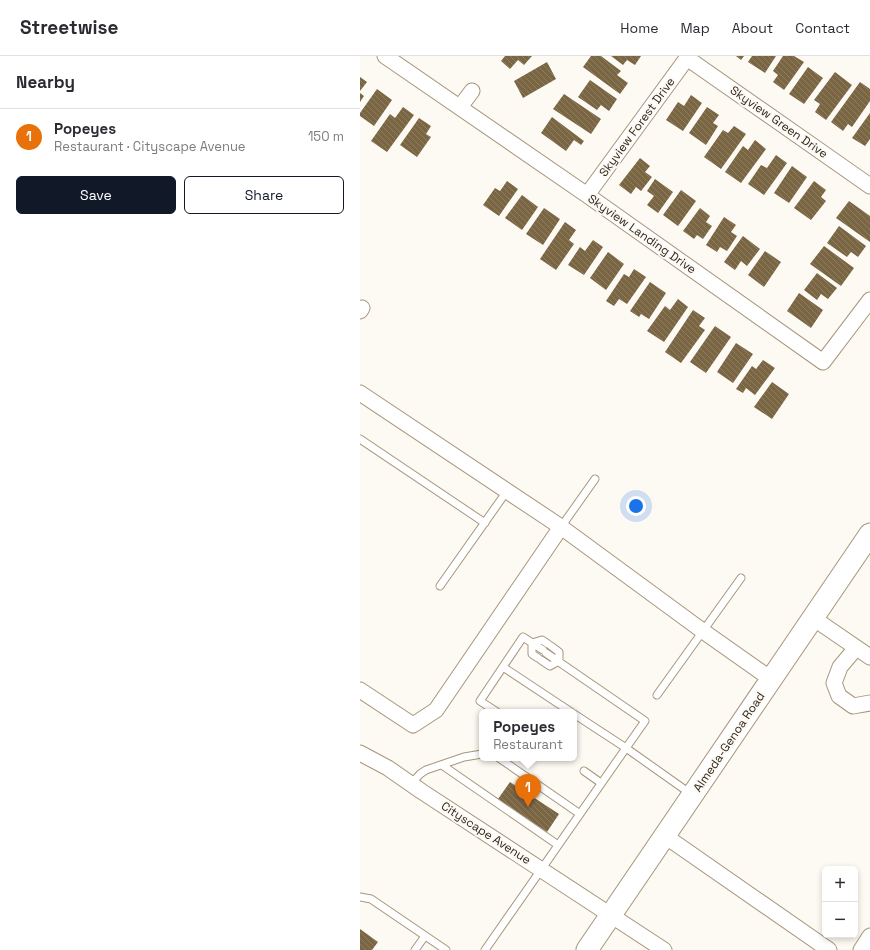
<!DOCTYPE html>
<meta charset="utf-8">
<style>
:root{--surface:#fff;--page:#f2f2f3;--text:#2b2b33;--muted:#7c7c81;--line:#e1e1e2;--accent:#111827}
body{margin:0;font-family:"Space Grotesk",sans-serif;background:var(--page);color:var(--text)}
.controls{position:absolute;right:12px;bottom:12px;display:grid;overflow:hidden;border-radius:6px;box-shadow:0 2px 6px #0003}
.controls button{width:36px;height:36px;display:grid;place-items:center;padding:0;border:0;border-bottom:1px solid var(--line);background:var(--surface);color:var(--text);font:20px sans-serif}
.you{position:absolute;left:276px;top:450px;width:14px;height:14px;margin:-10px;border:3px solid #fff;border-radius:50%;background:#1a73e8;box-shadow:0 0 0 6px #1a73e833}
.badge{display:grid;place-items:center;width:26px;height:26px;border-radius:50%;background:var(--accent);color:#fff;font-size:13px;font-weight:700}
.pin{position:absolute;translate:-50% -33px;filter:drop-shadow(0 1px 2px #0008)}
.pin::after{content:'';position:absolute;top:21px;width:14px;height:12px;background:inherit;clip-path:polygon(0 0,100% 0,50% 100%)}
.popup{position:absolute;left:119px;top:653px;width:98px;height:52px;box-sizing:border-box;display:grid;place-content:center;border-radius:6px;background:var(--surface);filter:drop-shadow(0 1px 3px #0005);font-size:13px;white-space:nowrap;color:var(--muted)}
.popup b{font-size:15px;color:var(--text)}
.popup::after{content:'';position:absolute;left:50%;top:100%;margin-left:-8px;border:8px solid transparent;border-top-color:var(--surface)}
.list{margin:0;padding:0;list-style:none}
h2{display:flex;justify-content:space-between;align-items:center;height:52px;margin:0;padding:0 16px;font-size:17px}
h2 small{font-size:13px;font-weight:400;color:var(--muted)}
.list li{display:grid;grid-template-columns:26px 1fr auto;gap:12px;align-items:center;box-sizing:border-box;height:56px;padding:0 16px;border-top:1px solid var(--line)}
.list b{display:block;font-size:15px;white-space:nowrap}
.list p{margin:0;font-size:13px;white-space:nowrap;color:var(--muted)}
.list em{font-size:13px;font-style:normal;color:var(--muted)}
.actions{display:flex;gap:8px;padding:12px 16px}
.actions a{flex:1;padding:9px 0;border:1px solid var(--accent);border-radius:6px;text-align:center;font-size:14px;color:var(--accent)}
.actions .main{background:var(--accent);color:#fff}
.map{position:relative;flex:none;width:510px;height:894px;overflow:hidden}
header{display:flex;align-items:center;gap:24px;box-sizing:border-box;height:56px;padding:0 20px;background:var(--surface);border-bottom:1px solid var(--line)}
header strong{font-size:19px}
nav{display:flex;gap:22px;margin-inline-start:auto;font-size:14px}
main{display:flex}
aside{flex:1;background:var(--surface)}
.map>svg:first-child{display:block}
.building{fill:url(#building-back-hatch)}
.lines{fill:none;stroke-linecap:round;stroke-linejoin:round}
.lane-casing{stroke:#a7967c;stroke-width:9}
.street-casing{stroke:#a7967c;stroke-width:17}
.secondary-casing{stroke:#a7967c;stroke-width:23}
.lane{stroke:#fff;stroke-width:7}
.street{stroke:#fff;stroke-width:15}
.secondary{stroke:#fff;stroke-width:21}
.labels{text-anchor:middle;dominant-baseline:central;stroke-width:4;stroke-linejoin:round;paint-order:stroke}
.street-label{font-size:12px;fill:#2f281e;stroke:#fdf9f3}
</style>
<header>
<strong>Streetwise</strong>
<nav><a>Home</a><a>Map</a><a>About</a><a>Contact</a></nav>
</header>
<main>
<aside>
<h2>Nearby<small></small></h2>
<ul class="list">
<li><span class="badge" style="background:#e8710a">1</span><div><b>Popeyes</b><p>Restaurant · Cityscape Avenue</p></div><em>150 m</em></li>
</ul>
<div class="actions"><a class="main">Save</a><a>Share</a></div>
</aside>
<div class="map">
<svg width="510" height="894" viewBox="0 0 510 894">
<defs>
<pattern id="building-back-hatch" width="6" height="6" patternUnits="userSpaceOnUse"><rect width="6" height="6" fill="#7b6644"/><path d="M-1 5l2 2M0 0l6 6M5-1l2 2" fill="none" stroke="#8c7c62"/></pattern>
</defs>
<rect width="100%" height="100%" fill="#fdf9f3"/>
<path class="building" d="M 145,0 L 172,0 L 164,9 L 158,4 L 150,13 L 141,5 Z
M 231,0 L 241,0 L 261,15 L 257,19 L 268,27 L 260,38 L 223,11 Z
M 251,0 L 281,0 L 275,9 L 267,4 L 263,9 Z
M 376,0 L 384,0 L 381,4 Z
M 392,0 L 416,0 L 405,17 L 388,6 Z
M 423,0 L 434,0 L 444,6 L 424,34 L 413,26 L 418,19 L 413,15 Z
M 187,6 L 196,23 L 163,42 L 154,25 Z
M 448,11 L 463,22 L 444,48 L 429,38 Z
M 475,16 L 492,29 L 466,64 L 455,56 L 460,48 L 454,44 Z
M 0,21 L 7,26 L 0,35 Z
M 230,24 L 257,43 L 249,55 L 241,49 L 237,54 L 218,41 Z
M 500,26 L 510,33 L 510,45 L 492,71 L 488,68 L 483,75 L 471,66 Z
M 17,33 L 32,44 L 14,70 L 0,60 L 0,57 Z
M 0,37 L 4,40 L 0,46 Z
M 204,38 L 241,63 L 231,78 L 193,53 Z
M 331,39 L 342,47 L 323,75 L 306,64 L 318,46 L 324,50 Z
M 43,51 L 54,59 L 27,96 L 11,85 L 30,58 L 35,62 Z
M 347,51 L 359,59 L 353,67 L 358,70 L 346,89 L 329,77 Z
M 510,57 L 510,83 L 505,90 L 492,82 Z
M 192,61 L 224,85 L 221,89 L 214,84 L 206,95 L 181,77 Z
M 59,62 L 71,70 L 66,78 L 71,81 L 57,101 L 40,89 Z
M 374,70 L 386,78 L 361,113 L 344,101 L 363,74 L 368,77 Z
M 395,84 L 406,93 L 381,127 L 365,116 L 383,90 L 388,94 Z
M 416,99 L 427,107 L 404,139 L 388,128 L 401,109 L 407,112 Z
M 280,102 L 290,110 L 285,116 L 292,121 L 281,135 L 276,131 L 271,138 L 259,129 Z
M 432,110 L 447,121 L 429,147 L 414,137 Z
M 295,123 L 313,136 L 298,157 L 287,149 L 294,140 L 287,135 Z
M 147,125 L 158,133 L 139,160 L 123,149 L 135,132 L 140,135 Z
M 454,125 L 466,134 L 461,141 L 466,145 L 451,164 L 434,152 Z
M 321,134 L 336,145 L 318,170 L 303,159 Z
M 162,139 L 178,151 L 162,174 L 145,162 Z
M 489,145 L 510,160 L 510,186 L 476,162 Z
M 184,152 L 200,163 L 183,189 L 166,178 Z
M 340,152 L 350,160 L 346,166 L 352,170 L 343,183 L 337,179 L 334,183 L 323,175 Z
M 364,161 L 376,169 L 371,176 L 377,180 L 367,195 L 360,191 L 357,196 L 346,189 Z
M 205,166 L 216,174 L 209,184 L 214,188 L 196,214 L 180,203 Z
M 479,170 L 506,190 L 498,201 L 491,196 L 487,201 L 467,187 Z
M 383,180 L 400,193 L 387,210 L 381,205 L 375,214 L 364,206 Z
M 233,184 L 243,191 L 224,219 L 208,209 L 220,191 L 225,195 Z
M 464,190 L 494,212 L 481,230 L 450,208 Z
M 405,195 L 421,206 L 404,231 L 388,219 Z
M 248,196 L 264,208 L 246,234 L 230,222 Z
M 274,213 L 286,221 L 267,248 L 259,243 L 254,250 L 246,245 L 264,218 L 269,221 Z
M 457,217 L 477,232 L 468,243 L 461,238 L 457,244 L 444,234 Z
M 290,226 L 306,237 L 289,263 L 281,258 L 279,261 L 270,255 Z
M 439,237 L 463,254 L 451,272 L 427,255 Z
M 318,243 L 328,251 L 304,286 L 287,275 L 305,250 L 310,254 Z
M 333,254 L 345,262 L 339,270 L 345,274 L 321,307 L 305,296 Z
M 355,270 L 371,281 L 346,317 L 330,306 Z
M 376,287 L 393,298 L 373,327 L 357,316 Z
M 403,304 L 415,312 L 395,339 L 386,332 L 383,337 L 376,333 L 392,310 L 396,313 Z
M 412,326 L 429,338 L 412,363 L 394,351 Z
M 150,726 L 199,758 L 187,776 L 138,743 Z
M 0,873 L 18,886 L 12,894 L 0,894 Z"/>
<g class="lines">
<g class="lane-casing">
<path id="lane" d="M 0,383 L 125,467
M 201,471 L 235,423
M 80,530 L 147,435
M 186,597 L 285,665 L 266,692 L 214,658
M 178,602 L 172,598 L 172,587 L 182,584 L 188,588
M 181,604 L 190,610 L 199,605 L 199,596 L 191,590
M 143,611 L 211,656
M 297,639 L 381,522
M 137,656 L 120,645 L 163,581 L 183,594
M 139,702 L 220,758
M 82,709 L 198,789
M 224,715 L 241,727
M 51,728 L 60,718 L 66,714 L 104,701 L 122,698
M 0,841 L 11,843 L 86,894
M 55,894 L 65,880
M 125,894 L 266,692 L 331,738"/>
</g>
<g class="street-casing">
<path id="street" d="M 25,0 L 227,139 L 463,306 L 510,244
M 100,51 L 112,35
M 227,139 L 327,2 L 510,130
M 0,255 L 2,252
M 0,337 L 201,471 L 340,573 L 411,623
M 453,562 L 510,601
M 496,592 L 480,611 L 474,627 L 479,640 L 493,650 L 510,647
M 0,634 L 53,669 L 76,654 L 201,471
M 0,697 L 28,712 L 61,735 L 304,894
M 305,780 L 469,894
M 501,894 L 510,880"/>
</g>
<g class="secondary-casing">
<path id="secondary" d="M 227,894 L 510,478"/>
</g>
<use href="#lane" class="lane"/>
<use href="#street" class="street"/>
<use href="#secondary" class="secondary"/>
</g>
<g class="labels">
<g class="street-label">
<text transform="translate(419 66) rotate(35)">Skyview Green Drive</text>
<text transform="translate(277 71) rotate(-54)">Skyview Forest Drive</text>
<text transform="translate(282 178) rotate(35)">Skyview Landing Drive</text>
<text transform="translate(369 686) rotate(-56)">Almeda-Genoa Road</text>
<text transform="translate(126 777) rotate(33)">Cityscape Avenue</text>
</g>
</g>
</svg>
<div class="controls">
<button>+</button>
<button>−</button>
</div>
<div class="you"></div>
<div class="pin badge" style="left:168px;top:751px;background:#e8710a">1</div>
<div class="popup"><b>Popeyes</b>Restaurant</div>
</div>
</main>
